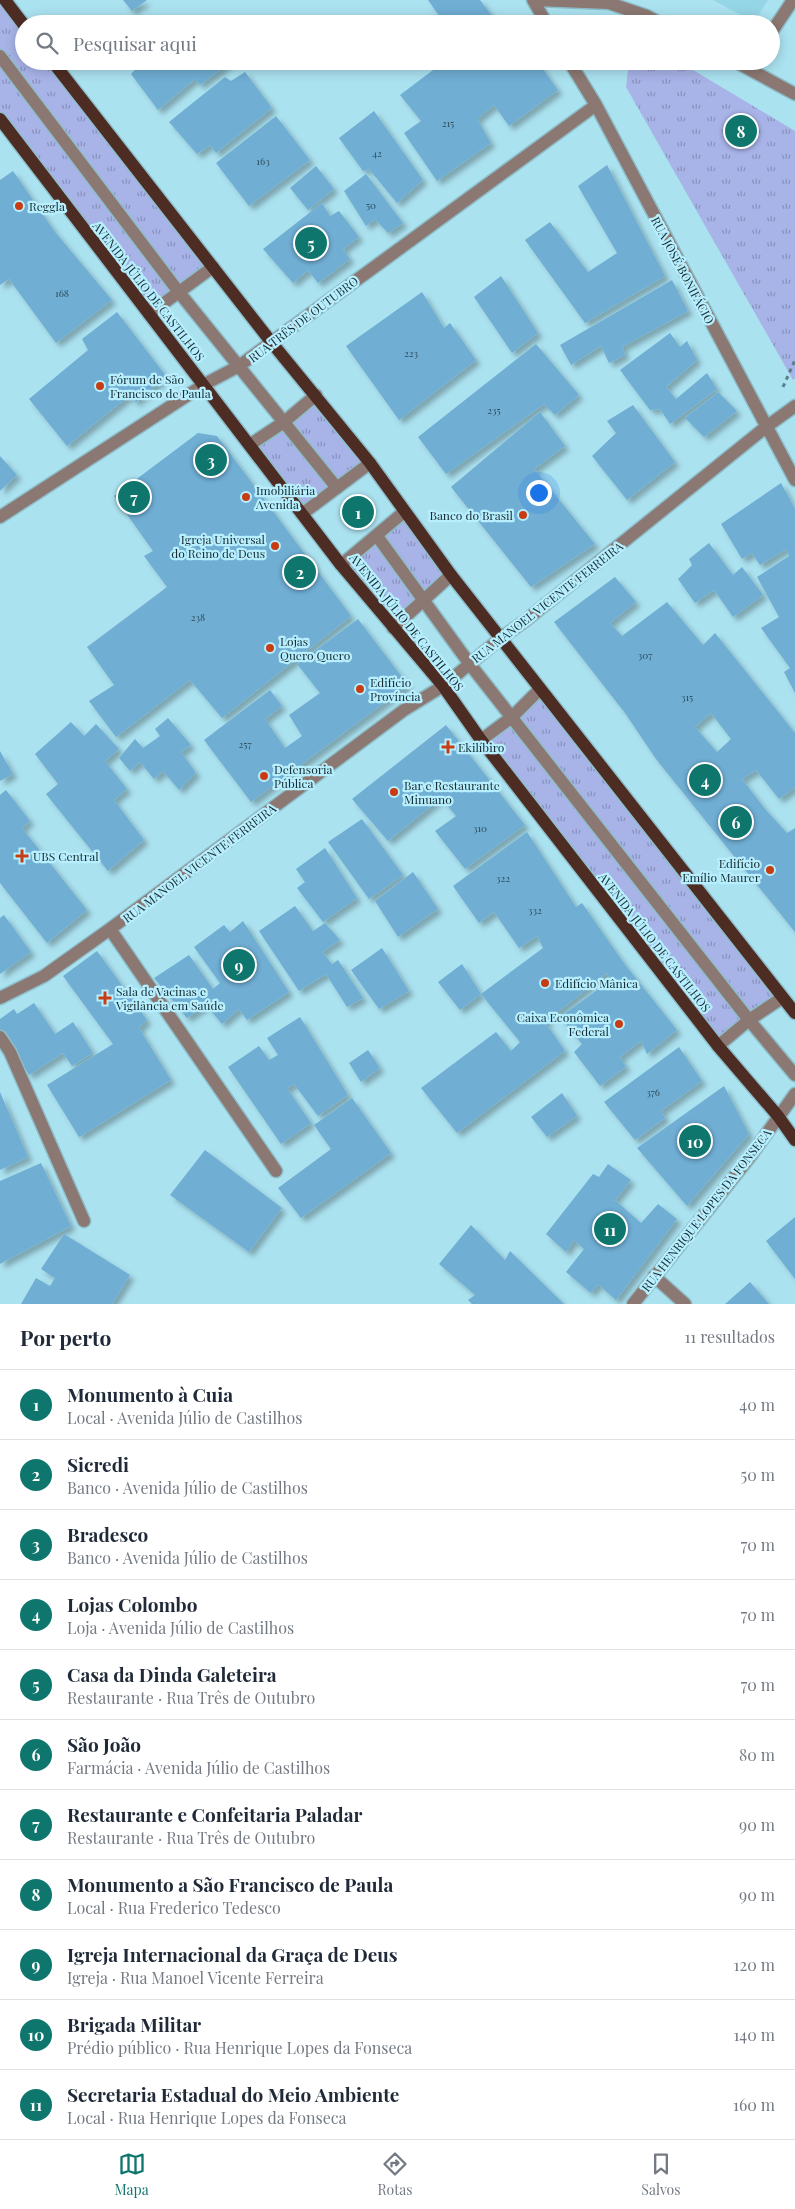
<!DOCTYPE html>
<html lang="pt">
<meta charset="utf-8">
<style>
:root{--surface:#fff;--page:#f6f6f7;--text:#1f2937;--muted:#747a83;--line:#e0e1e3;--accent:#0f766e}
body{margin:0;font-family:"Playfair Display",serif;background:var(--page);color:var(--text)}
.you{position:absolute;left:538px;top:492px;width:18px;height:18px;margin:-12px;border:4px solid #fff;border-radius:50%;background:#1a73e8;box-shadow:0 0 0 8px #1a73e833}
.badge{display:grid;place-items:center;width:32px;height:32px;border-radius:50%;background:var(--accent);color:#fff;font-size:16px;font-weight:700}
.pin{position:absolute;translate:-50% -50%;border:2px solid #fff;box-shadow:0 1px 5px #0006}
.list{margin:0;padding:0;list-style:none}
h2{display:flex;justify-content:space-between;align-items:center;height:65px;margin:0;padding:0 20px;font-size:21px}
h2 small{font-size:16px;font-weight:400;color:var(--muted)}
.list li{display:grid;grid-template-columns:32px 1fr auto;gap:15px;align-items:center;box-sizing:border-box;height:70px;padding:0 20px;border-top:1px solid var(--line)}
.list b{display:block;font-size:19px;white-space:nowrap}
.list p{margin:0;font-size:16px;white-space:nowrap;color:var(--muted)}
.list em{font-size:16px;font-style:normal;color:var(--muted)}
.icon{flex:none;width:28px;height:28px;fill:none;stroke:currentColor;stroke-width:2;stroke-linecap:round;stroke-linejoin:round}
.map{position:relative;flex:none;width:795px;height:1304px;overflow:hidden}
.search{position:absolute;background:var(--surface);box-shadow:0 2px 12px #0003;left:15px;right:15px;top:15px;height:55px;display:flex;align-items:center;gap:12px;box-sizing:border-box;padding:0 18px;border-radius:28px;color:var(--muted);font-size:19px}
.sheet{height:835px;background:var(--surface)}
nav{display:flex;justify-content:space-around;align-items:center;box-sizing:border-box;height:70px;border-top:1px solid var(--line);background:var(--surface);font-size:14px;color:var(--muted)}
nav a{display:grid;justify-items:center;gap:2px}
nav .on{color:var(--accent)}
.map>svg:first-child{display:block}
.built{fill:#95d6e6}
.park{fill:url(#park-tufts)}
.building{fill:#6faed4;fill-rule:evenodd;filter:url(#shadow)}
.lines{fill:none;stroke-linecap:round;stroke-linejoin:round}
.minor-casing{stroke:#8dbeca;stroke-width:15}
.major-casing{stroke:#8dbeca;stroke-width:15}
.path{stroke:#5b808a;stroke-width:3;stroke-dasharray:4 4;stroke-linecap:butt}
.minor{stroke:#8c7872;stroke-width:12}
.major{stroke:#4d2c23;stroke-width:12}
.poi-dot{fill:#c63d13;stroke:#b8effe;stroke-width:2}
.labels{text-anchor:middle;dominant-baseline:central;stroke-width:4.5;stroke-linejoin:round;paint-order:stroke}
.number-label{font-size:10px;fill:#2c4c5a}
.poi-label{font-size:12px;fill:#162c32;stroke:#b8effe;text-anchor:start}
.street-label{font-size:12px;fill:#162c32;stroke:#b8effe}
</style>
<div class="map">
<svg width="795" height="1304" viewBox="0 0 795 1304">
<defs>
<pattern id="park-tufts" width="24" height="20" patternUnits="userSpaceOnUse" patternTransform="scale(1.25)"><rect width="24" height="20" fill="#a8b3e8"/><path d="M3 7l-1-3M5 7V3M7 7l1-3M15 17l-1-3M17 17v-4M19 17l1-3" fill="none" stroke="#8892bd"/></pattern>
<filter id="shadow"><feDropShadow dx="4.5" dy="4.5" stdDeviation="2.5" flood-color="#0004"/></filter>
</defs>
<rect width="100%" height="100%" fill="#abe2f0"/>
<path class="built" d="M 713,0 L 768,0 L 754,22 Z"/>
<path class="park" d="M 0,0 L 24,25 L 24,61 L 52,61 L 213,267 L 149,314 L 0,119 Z
M 629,61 L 678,61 L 795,131 L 795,378 L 793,380 L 626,87 Z
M 316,395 L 370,463 L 302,514 L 251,444 Z
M 404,512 L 451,575 L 393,628 L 341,565 Z
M 539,690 L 782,998 L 718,1046 L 481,740 Z"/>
<path class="building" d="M 123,0 L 147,0 L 132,11 Z
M 428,0 L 480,0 L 492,16 L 481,24 L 445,24 Z
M 143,61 L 232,61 L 200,85 L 195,79 L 158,110 L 131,74 Z
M 445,61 L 537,61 L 558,90 L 509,126 L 494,105 L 477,119 L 491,143 L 437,181 L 404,133 L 421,121 L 400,95 Z
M 245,72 L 272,108 L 216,153 L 210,145 L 197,154 L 169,122 L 225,77 L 231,81 Z
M 374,111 L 423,180 L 397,203 L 369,169 L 363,171 L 339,138 Z
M 276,116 L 310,160 L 249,206 L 216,163 Z
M 607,165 L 665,276 L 585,323 L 525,240 L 550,222 L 588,272 L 617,253 L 578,186 Z
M 316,166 L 334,189 L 308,210 L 290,188 Z
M 13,171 L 55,232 L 112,300 L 56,343 L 9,279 L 0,285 L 0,180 Z
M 366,174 L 403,223 L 388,233 L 375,219 L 366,226 L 344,191 Z
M 322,203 L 330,216 L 339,211 L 359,237 L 343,249 L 350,259 L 318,283 L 308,270 L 293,283 L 263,249 Z
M 501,276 L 538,333 L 512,353 L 474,297 Z
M 672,280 L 688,311 L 622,347 L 625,355 L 609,363 L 601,346 L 571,365 L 560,345 Z
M 422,292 L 444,328 L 450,323 L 476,360 L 399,420 L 346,346 Z
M 117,312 L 166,376 L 136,402 L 129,396 L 67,446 L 29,399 L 88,350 L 82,339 Z
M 670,333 L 680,347 L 687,341 L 697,360 L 666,387 L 676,399 L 707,373 L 717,389 L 670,424 L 660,409 L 650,410 L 620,370 Z
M 536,344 L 579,395 L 555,415 L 544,404 L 446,474 L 418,437 Z
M 718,392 L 737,411 L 704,437 L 685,418 Z
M 633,405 L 675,462 L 627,500 L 592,456 L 616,433 L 607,421 Z
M 540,412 L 565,446 L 534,469 L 595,544 L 531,587 L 451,487 Z
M 198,433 L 217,436 L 351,616 L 222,718 L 190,680 L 116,737 L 89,701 L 114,685 L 87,647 L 167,587 L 144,556 L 153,551 L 114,496 Z
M 0,456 L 17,475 L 0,491 Z
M 781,483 L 795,509 L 795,693 L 784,672 L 790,668 L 761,628 L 779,617 L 757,577 L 789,556 L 786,549 L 760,565 L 752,553 L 742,559 L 721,524 Z
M 709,543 L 733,575 L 742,567 L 763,595 L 733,617 L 714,590 L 695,603 L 678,579 L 692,565 L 689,559 Z
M 615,577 L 636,602 L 610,623 L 622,636 L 667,602 L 703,645 L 715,633 L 795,733 L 795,787 L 779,799 L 756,770 L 742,779 L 765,809 L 787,833 L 795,828 L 795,932 L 656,759 L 625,713 L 554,622 ZM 711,713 L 731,739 L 717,752 L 695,727 Z
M 358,619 L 408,685 L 251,802 L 204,740 L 270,690 L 282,706 L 265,719 L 285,748 L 302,736 L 289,715 L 320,693 L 297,664 Z
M 168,718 L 191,745 L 181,752 L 196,773 L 179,790 L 163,771 L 154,779 L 140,762 L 130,771 L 119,758 L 135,739 L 143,748 L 160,736 L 155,729 Z
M 71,722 L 84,736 L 96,724 L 119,749 L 105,761 L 127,789 L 114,800 L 144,840 L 108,871 L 46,794 L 58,784 L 35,754 Z
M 446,725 L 525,825 L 465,869 L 435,831 L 456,816 L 441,798 L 388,841 L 352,799 Z
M 0,751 L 13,774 L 0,781 Z
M 6,790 L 30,821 L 22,828 L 87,910 L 47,943 L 0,883 L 0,795 Z
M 362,819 L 403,875 L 369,899 L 328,842 Z
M 527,832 L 576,907 L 582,903 L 623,962 L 677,1030 L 647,1054 L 641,1041 L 620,1057 L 626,1067 L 600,1086 L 574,1052 L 582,1044 L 560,1017 L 611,980 L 607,973 L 545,1022 L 565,1051 L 457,1133 L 421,1088 L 496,1032 L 511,1051 L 520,1042 L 481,994 L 460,1010 L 438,982 L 462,964 L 481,994 L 543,948 L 537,936 L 519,948 L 494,912 L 479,923 L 453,886 Z
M 325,848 L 357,898 L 323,922 L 297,888 L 305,882 L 296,869 Z
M 413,872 L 438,909 L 398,937 L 375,901 Z
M 295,906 L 313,931 L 325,923 L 340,940 L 322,952 L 332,964 L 338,960 L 363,998 L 347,1007 L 326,974 L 299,991 L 259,931 Z
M 4,915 L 31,952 L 0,974 L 0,918 Z
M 243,921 L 289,992 L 247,1020 L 239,1009 L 222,1024 L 206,1005 L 187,1018 L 154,978 L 189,955 L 213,989 L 220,983 L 194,947 L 224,925 L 230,932 Z
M 382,948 L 409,991 L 379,1009 L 351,970 Z
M 97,951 L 147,1020 L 139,1028 L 171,1080 L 79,1137 L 47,1085 L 113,1044 L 63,976 Z
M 34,1003 L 55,1034 L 73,1022 L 93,1053 L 72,1066 L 63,1053 L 29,1075 L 0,1030 L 0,1019 L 14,1009 L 17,1014 Z
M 300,1017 L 348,1095 L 318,1116 L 294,1084 L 287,1088 L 311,1123 L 281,1144 L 228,1067 L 259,1046 L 269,1060 L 278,1055 L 267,1038 Z
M 679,1047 L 702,1081 L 661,1111 L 665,1118 L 635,1140 L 604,1102 Z
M 368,1050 L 380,1068 L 361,1082 L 349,1063 Z
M 724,1086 L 749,1134 L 687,1206 L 637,1148 Z
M 0,1092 L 28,1157 L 0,1170 Z
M 562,1093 L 577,1116 L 547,1137 L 531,1117 Z
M 352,1098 L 391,1153 L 301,1218 L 278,1188 L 331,1149 L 314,1125 Z
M 205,1150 L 282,1208 L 249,1252 L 170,1195 Z
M 41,1163 L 71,1226 L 0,1264 L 0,1181 Z
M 608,1164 L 631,1180 L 615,1200 L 641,1223 L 658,1204 L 677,1219 L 616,1300 L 598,1284 L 591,1293 L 566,1272 L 584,1249 L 574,1240 L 566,1252 L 546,1234 L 593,1174 L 599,1177 Z
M 795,1217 L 795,1279 L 766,1241 Z
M 471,1225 L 505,1260 L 510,1251 L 564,1304 L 472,1304 L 468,1300 L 475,1295 L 439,1264 Z
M 64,1234 L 130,1275 L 112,1304 L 21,1304 L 36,1278 L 50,1286 L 55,1278 L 41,1269 Z
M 750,1282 L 769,1304 L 725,1304 Z"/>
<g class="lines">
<g class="minor-casing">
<path id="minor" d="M 533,0 L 547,24
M 537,0 L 609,3 L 647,16 L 662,24
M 771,33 L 793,0
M 0,56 L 178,291 L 337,488
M 569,61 L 596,105 L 795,480
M 734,61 L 795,94
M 149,314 L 213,267
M 251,444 L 284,422 L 316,395
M 302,514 L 370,463
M 0,517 L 205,384 L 239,366 L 596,105
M 377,536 L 469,663 L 749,1020 L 795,1075
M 341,565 L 404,512
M 393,628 L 451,575
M 481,740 L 512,717 L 539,690
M 110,929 L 276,1171
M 0,998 L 44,976 L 110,929 L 404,710 L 443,686 L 501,638 L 525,621 L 766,427 L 795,406
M 0,1037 L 10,1052 L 84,1221
M 718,1046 L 749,1020 L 782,998
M 654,1276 L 685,1304
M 633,1304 L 749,1158 L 795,1094"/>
</g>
<g class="major-casing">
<path id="major" d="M 5,0 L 24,25
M 52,61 L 272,343 L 370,463 L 451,575 L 795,1013
M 0,119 L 341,565 L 443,686 L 481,740 L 718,1046 L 778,1116 L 795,1140"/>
</g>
<path class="path" d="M 783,387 L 795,360"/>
<use href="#minor" class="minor"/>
<use href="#major" class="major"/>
</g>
<g class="poi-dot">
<circle cx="19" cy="206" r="5"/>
<circle cx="100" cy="386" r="5"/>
<circle cx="246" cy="497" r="5"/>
<circle cx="523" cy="515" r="5"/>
<circle cx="275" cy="546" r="5"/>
<circle cx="270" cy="648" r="5"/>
<circle cx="360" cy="689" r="5"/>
<path d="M445.5 739.5h5v5h5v5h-5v5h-5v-5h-5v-5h5z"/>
<circle cx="264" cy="776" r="5"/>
<circle cx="394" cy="792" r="5"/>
<path d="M19.5 848.5h5v5h5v5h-5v5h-5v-5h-5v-5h5z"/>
<circle cx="770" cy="870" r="5"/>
<circle cx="545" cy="983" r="5"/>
<path d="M102.5 990.5h5v5h5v5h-5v5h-5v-5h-5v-5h5z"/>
<circle cx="619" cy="1024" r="5"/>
</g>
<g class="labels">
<g class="number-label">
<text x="448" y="123">215</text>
<text x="377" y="153">42</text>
<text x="263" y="161">163</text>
<text x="371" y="205">50</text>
<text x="62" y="293">168</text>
<text x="411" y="353">223</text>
<text x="494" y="410">235</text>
<text x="198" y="617">238</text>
<text x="645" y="655">307</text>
<text x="687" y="697">315</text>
<text x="245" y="744">257</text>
<text x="480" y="828">310</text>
<text x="503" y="878">322</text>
<text x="535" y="910">332</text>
<text x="653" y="1092">376</text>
</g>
<g class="poi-label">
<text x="29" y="206">Reggla</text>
<text x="110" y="379">Fórum de São<tspan x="110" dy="14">Francisco de Paula</tspan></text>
<text x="256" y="490">Imobiliária<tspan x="256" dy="14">Avenida</tspan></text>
<text x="513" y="515" text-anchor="end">Banco do Brasil</text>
<text x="265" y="539" text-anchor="end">Igreja Universal<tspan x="265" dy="14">do Reino de Deus</tspan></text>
<text x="280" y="641">Lojas<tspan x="280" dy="14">Quero Quero</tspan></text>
<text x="370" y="682">Edifício<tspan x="370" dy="14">Província</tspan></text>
<text x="458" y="747">Ekilíbiro</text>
<text x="274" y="769">Defensoria<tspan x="274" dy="14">Pública</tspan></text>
<text x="404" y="785">Bar e Restaurante<tspan x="404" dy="14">Minuano</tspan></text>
<text x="33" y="856">UBS Central</text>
<text x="760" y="863" text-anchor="end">Edifício<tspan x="760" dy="14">Emílio Maurer</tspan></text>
<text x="555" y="983">Edifício Mânica</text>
<text x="116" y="991">Sala de Vacinas e<tspan x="116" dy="14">Vigilância em Saúde</tspan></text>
<text x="609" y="1017" text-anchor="end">Caixa Econômica<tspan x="609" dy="14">Federal</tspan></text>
</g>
<g class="street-label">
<text transform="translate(683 270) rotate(62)">RUA JOSÉ BONIFÁCIO</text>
<text transform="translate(149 291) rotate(52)">AVENIDA JÚLIO DE CASTILHOS</text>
<text transform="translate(303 319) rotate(-37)">RUA TRÊS DE OUTUBRO</text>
<text transform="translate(547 602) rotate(-38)">RUA MANOEL VICENTE FERREIRA</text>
<text transform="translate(407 622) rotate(51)">AVENIDA JÚLIO DE CASTILHOS</text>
<text transform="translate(199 863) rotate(-37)">RUA MANOEL VICENTE FERREIRA</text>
<text transform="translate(655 942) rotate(52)">AVENIDA JÚLIO DE CASTILHOS</text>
<text transform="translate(706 1210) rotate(-52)">RUA HENRIQUE LOPES DA FONSECA</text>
</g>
</g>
</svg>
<div class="you"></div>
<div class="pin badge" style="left:358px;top:512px">1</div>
<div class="pin badge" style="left:300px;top:572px">2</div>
<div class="pin badge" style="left:211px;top:460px">3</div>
<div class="pin badge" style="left:705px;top:780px">4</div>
<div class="pin badge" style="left:311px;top:243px">5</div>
<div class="pin badge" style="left:736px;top:822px">6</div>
<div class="pin badge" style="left:134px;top:497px">7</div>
<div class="pin badge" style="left:741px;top:131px">8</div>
<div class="pin badge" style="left:239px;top:965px">9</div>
<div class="pin badge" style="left:695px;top:1141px">10</div>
<div class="pin badge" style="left:610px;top:1229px">11</div>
<div class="search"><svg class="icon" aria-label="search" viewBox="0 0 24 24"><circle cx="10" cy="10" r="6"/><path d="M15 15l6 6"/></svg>Pesquisar aqui</div>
</div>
<section class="sheet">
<h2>Por perto<small>11 resultados</small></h2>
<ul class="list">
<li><span class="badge">1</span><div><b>Monumento à Cuia</b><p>Local · Avenida Júlio de Castilhos</p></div><em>40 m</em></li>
<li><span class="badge">2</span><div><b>Sicredi</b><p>Banco · Avenida Júlio de Castilhos</p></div><em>50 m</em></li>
<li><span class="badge">3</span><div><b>Bradesco</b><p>Banco · Avenida Júlio de Castilhos</p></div><em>70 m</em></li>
<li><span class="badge">4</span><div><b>Lojas Colombo</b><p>Loja · Avenida Júlio de Castilhos</p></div><em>70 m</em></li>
<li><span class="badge">5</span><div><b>Casa da Dinda Galeteira</b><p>Restaurante · Rua Três de Outubro</p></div><em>70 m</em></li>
<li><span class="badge">6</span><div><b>São João</b><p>Farmácia · Avenida Júlio de Castilhos</p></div><em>80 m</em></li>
<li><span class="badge">7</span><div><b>Restaurante e Confeitaria Paladar</b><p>Restaurante · Rua Três de Outubro</p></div><em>90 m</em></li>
<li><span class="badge">8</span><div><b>Monumento a São Francisco de Paula</b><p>Local · Rua Frederico Tedesco</p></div><em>90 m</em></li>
<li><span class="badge">9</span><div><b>Igreja Internacional da Graça de Deus</b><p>Igreja · Rua Manoel Vicente Ferreira</p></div><em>120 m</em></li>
<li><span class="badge">10</span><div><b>Brigada Militar</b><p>Prédio público · Rua Henrique Lopes da Fonseca</p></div><em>140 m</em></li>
<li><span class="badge">11</span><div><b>Secretaria Estadual do Meio Ambiente</b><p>Local · Rua Henrique Lopes da Fonseca</p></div><em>160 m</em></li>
</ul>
</section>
<nav>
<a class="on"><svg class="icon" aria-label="map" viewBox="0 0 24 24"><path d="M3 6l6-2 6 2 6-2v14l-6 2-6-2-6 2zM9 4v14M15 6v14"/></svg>Mapa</a>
<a><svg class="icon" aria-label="directions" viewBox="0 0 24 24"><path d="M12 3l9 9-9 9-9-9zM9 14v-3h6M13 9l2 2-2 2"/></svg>Rotas</a>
<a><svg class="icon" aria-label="saved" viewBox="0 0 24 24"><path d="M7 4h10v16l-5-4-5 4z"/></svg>Salvos</a>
</nav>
